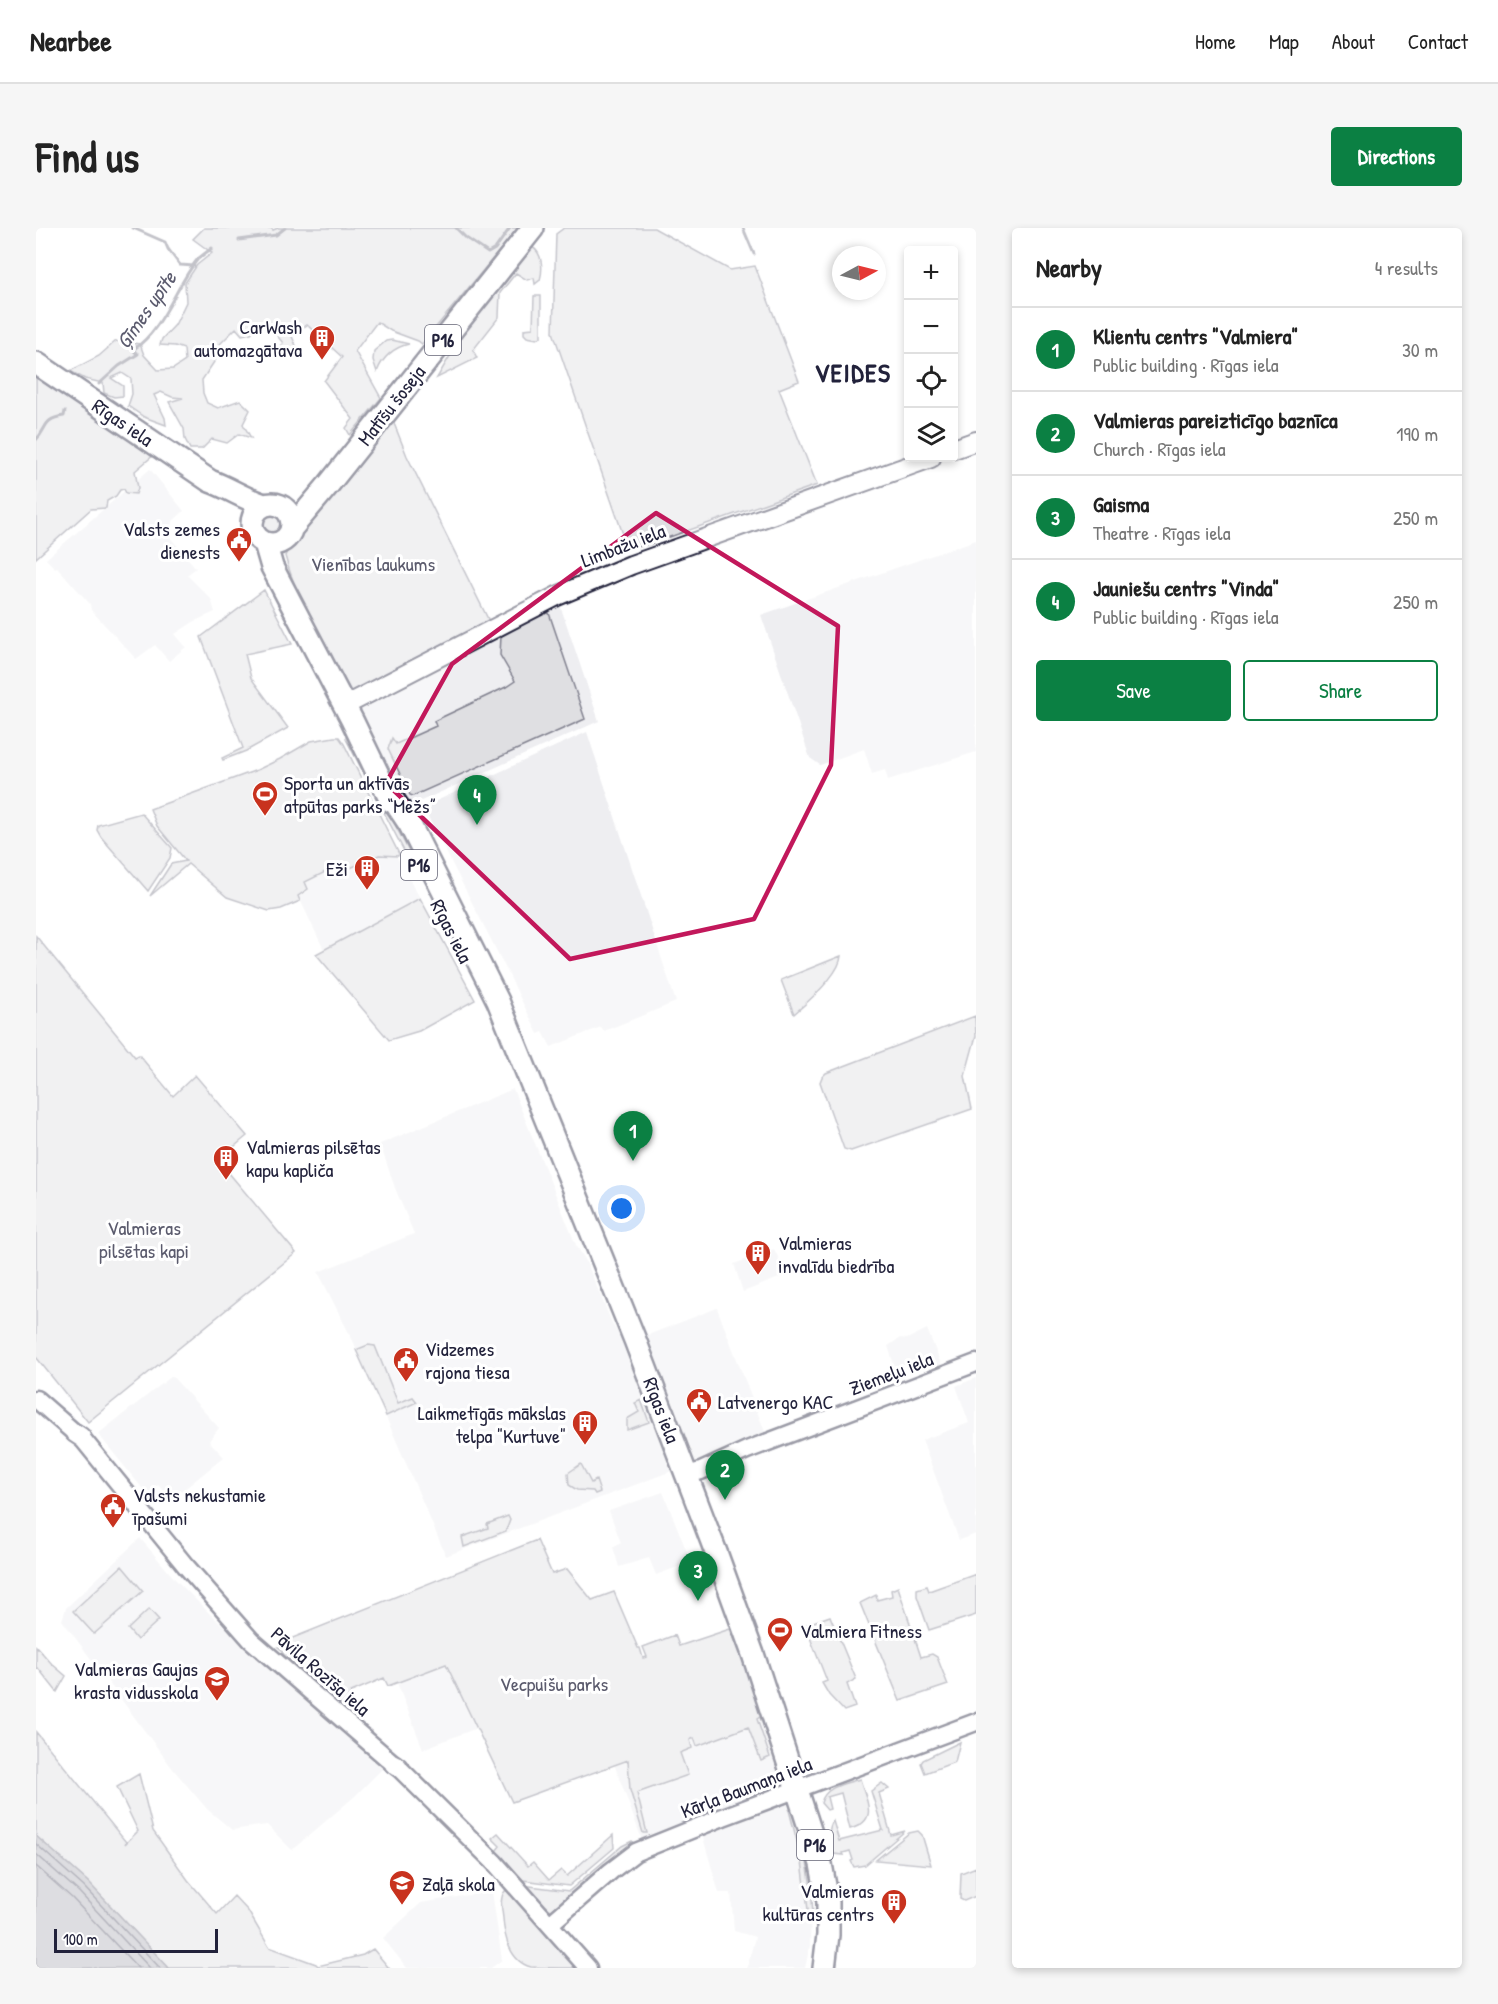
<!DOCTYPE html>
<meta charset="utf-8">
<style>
:root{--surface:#fff;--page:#f6f6f6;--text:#222;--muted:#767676;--line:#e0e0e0;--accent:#0b8043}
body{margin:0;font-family:"Patrick Hand",sans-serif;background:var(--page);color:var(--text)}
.controls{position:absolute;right:18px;top:18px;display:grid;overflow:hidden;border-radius:6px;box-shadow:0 3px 9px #0003}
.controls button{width:54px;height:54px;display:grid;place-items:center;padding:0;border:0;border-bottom:2px solid var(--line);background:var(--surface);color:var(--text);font:30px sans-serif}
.compass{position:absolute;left:796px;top:18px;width:54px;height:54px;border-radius:50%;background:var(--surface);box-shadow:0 3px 9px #0003;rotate:83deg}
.scale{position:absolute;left:18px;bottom:15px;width:164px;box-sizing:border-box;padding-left:6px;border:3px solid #22223b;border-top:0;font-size:16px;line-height:21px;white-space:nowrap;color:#22223b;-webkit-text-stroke:4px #fff;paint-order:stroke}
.you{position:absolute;left:586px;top:981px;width:21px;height:21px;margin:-15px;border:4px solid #fff;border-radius:50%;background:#1a73e8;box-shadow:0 0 0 9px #1a73e833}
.badge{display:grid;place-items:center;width:39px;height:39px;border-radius:50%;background:var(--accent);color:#fff;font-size:20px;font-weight:700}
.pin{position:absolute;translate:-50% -50px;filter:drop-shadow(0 2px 3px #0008)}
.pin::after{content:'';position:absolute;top:32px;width:21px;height:18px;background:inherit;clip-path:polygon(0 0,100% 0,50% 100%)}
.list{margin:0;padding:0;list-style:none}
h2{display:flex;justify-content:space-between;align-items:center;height:78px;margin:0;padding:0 24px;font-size:26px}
h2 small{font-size:20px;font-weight:400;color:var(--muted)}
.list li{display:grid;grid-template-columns:39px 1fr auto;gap:18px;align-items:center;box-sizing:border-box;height:84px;padding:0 24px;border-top:2px solid var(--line)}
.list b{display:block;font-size:22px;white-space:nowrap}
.list p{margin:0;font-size:20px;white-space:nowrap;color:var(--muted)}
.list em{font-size:20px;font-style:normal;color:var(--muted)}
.actions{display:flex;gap:12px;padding:18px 24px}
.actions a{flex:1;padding:14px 0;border:2px solid var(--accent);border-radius:6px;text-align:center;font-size:21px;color:var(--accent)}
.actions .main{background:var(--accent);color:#fff}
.icon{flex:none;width:33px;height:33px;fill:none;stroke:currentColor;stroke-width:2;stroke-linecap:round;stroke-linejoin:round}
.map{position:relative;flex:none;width:940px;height:1740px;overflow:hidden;border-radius:6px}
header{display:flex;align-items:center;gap:36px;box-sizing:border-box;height:84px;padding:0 30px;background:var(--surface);border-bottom:2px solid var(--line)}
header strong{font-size:28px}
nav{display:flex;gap:33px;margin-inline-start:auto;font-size:21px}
.intro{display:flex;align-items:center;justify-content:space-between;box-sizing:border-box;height:144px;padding:0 36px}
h1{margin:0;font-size:42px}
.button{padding:15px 27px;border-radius:6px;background:var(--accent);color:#fff;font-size:21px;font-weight:700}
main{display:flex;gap:36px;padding:0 36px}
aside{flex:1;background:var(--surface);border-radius:6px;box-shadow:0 3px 9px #0003}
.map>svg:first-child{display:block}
.built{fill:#eeeef1}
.green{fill:#dfdfe2;stroke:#80808e;stroke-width:1.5}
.water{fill:#b4b4bc;stroke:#7a7a88;stroke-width:1.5}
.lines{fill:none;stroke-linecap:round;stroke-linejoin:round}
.shore{stroke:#5c5c6f;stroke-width:1.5}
.stream{stroke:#7a7a88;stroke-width:3}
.tertiary-casing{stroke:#22223b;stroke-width:21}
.secondary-casing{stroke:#22223b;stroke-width:22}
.primary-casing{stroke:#22223b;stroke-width:26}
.tertiary{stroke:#fff;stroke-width:16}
.secondary{stroke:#fff;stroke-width:18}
.primary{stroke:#fff;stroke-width:21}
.marked{fill:none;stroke:#c2185b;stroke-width:4.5;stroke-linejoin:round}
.labels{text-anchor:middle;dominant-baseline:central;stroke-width:6;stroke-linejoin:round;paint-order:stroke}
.shield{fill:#fff;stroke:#646476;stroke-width:1.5}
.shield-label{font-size:18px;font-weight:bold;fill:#22223b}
.poi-label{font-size:20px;fill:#22223b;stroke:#fff;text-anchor:start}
.street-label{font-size:20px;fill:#22223b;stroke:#fff}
.park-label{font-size:20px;fill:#5b5b6d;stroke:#fff}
.water-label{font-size:21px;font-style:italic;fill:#5c5c6f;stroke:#fff}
.district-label{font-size:26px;font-weight:bold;letter-spacing:1.5px;fill:#22223b;stroke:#fff}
</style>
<header>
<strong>Nearbee</strong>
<nav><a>Home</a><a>Map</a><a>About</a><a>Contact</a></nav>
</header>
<div class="intro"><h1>Find us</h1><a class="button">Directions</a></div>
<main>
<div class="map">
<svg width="940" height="1740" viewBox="0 0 940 1740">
<rect width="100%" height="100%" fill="#fff"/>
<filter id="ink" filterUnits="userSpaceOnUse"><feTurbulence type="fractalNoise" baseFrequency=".0167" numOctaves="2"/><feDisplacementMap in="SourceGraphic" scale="12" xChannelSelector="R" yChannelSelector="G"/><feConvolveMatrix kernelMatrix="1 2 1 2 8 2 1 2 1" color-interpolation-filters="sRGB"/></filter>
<g filter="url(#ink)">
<path class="built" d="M 114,241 L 148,283 L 136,294 L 133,308 L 160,340 L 151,347 L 175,371 L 179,384 L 159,393 L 139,406 L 150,419 L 133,433 L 119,417 L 100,431 L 55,382 L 54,376 L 21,339 L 19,340 L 10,331 Z
M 940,312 L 940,524 L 852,552 L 849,542 L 836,546 L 828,521 L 784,537 L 774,530 L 725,387 Z
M 521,368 L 563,493 L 365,582 L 316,492 L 323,469 Z
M 551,504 L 640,774 L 568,803 L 565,799 L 515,819 L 507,804 L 502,806 L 471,743 L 387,579 Z
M 352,613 L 384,670 L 288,722 L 258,659 Z
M 477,861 L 540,1017 L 550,1033 L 577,1097 L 586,1112 L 636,1243 L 410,1328 L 318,1115 L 282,1044 L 378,1006 L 359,960 L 344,916 Z
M 738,1021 L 751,1047 L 707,1064 L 698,1036 Z
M 681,1080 L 733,1214 L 651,1247 L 599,1112 Z
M 891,1101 L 907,1141 L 893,1145 L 887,1130 L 859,1140 L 852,1118 L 864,1110 L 871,1111 Z
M 136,1148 L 183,1200 L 173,1213 L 188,1229 L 135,1272 L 122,1257 L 111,1266 L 62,1206 Z
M 940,1150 L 940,1306 L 923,1312 L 886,1212 L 933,1195 L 920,1158 Z
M 627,1264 L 655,1334 L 620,1347 L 613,1330 L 583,1339 L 577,1319 L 585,1315 L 573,1283 Z
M 104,1310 L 138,1350 L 174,1386 L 348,1539 L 319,1568 L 256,1622 L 231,1597 L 196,1602 L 171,1581 L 137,1541 L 26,1392 L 30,1380 Z
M 410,1436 L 441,1500 L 387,1521 L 361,1455 Z
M 727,1488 L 761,1561 L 609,1620 L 578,1536 Z
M 751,1575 L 769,1637 L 775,1676 L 774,1718 L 769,1740 L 711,1740 L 719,1709 L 698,1703 L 695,1665 L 683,1665 L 665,1603 Z
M 456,1663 L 466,1732 L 455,1740 L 371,1740 L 347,1710 L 385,1675 Z"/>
<path class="green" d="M 168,0 L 235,0 L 237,2 L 242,0 L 482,0 L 386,116 L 382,113 L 355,103 L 341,94 L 319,123 L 345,170 L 314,207 L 310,200 L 317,191 L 288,153 L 306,129 L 271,97 L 255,106 L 261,120 L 252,131 L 243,119 L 247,115 L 229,93 L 215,105 L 206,107 L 200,100 L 184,116 L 184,125 L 166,152 L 167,165 L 171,175 L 182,180 L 204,172 L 214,182 L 207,196 L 215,210 L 203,206 L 191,215 L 176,211 L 166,221 L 154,221 L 149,211 L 148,201 L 133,174 L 147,170 L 136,169 L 125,164 L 118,167 L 129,190 L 130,197 L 108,189 L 92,178 L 96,166 L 95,151 L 86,145 L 75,150 L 87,158 L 87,168 L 78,169 L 68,165 L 67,155 L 49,151 L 34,143 L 63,128 L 80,113 L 104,116 L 108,127 L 122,142 L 137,141 L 149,133 L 148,121 L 139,118 L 124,117 L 126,111 L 139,97 L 150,74 L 149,55 L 161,37 L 176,25 L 157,11 Z
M 528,0 L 618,0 L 694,42 L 719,38 L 763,153 L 743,161 L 781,257 L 614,316 L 601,319 L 590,315 L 517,104 L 520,6 Z
M 496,19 C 507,25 507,42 504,52 L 499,56 L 498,50 L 491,52 L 480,45 L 464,65 L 463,89 L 437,122 L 441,130 L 401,150 L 425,109 Z
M 498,68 L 505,68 L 505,109 L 501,111 L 491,109 L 488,106 L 488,101 L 497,100 Z
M 356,112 L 373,116 C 358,119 346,130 341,144 L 337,132 L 338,123 L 350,113 Z
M 0,135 L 126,220 L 99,243 L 102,260 L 100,266 L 90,265 L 88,261 L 84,262 L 80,268 L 71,273 L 70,280 L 55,281 L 0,330 Z
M 354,190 L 357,193 L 371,228 L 454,395 L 316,467 L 310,455 L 307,455 C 287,414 261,372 249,328 L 261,303 Z
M223 296a12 12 0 1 1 24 0a12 12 0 1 1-24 0Z
M 228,362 L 256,416 L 209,426 L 215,450 L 252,500 L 210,523 L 187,532 L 186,530 L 207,520 L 165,409 Z
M 513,385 L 549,491 L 377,568 L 374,567 L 352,521 L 356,510 L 360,516 L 400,498 L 398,493 L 470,459 L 479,453 L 464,427 L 465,408 L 505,386 Z
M 312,506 L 383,643 L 380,646 L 310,511 L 310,507 Z
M 298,509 L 303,509 L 308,516 L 363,626 L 362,628 L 343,627 L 310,642 L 303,637 L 269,654 L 272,661 L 262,668 L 264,673 L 245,681 L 233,683 L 191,669 L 152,636 L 114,668 L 135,636 L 150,633 L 121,598 L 114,581 L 221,542 L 244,531 L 275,513 Z
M 105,585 L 136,620 L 134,630 L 112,663 L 65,609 L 61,602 L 62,597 Z
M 384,670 L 439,772 L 383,803 L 353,812 L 280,726 Z
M 0,708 L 99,829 L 103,827 L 137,868 L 159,847 L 211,908 L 182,932 L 260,1025 L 52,1194 L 0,1129 Z
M 805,728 C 804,746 772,774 758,786 L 745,752 Z
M 939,788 L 940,808 L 929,848 L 936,881 L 815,923 L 808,921 L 784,854 L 786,849 L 790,845 Z
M 332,1117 L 339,1118 L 362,1175 L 377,1169 L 381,1174 L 350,1188 L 320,1122 Z
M 605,1172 L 613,1194 L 591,1202 L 591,1191 L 603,1184 L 599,1175 Z
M 545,1236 L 555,1255 L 560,1252 L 564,1264 L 559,1266 L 557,1263 L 541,1262 L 533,1257 L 532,1245 Z
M 472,1288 L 474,1292 L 470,1303 L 428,1319 L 426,1309 L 452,1300 L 451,1296 Z
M 501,1312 L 516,1346 L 531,1341 L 556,1372 L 578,1364 L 602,1420 L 604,1420 L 607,1430 L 611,1429 L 607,1419 L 639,1407 L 643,1418 L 694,1401 L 705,1427 L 748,1547 L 744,1546 L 724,1489 L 721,1491 L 734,1529 L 725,1533 L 712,1499 L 661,1518 L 658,1510 L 654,1512 L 656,1520 L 644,1525 L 652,1547 L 601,1565 L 611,1605 L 607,1605 L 594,1562 L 592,1532 L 476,1574 L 410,1436 L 352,1458 L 348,1450 L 315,1464 L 308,1479 L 247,1426 L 247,1423 L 242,1419 L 248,1418 L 249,1413 Z
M 86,1338 L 107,1363 L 58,1406 L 37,1383 Z
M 940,1346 L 940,1387 L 893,1402 L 881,1368 L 881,1361 L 891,1358 L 893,1363 Z
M 862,1359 L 885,1429 L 896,1426 L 901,1429 L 912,1457 L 864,1473 L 824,1375 L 840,1367 L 841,1372 L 856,1368 L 855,1362 Z
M 113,1381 L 123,1392 L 101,1412 L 92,1401 Z
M 794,1388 L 820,1451 L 811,1456 L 819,1479 L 808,1483 L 793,1467 L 786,1455 L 791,1453 L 769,1397 Z
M 0,1418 L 16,1436 L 30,1448 L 21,1464 L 2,1440 L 0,1441 Z
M 0,1504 L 90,1614 L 89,1616 L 102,1603 L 81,1559 L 103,1546 L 117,1603 L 152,1652 L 181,1686 L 198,1668 L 212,1683 L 233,1719 L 280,1736 L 282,1738 L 327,1727 L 337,1721 L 353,1740 L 133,1740 L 52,1654 L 0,1608 Z
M 924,1514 L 919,1534 L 889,1545 L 885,1535 L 887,1532 Z
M 824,1551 C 830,1572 844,1593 814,1601 L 805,1565 L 791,1569 L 794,1581 L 791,1582 L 785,1575 C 789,1558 809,1556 824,1551 Z
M 846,1555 L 853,1561 L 843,1565 L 855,1607 L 869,1603 L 829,1637 L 818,1639 L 815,1633 L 817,1632 L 814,1623 L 807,1625 L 808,1627 L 798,1626 C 795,1615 790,1603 797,1593 L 803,1613 L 847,1602 L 835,1563 Z
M 758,1581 C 769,1618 777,1654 777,1694 L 773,1690 L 766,1633 L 753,1582 Z
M 882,1603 L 886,1607 L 895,1637 L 840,1632 L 873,1605 Z
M 462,1605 L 492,1638 L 497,1634 L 513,1652 L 525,1642 L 531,1648 L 577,1607 L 578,1620 L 533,1658 L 487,1652 L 460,1623 L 464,1618 L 456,1610 Z
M 596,1613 L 598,1616 L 589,1621 L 516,1683 L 511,1679 L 507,1683 L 486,1657 L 533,1663 L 586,1618 Z
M 940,1639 L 940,1668 L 928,1673 L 924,1671 L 925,1645 Z
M 469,1663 L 474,1663 L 542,1740 C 527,1740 509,1740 495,1739 C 474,1734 468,1708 467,1690 C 466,1681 463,1670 469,1663 Z"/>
<path class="water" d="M 0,1608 L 52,1654 L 133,1740 L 0,1740 Z"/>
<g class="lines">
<path class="shore" d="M 0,1616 L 48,1659 L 124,1740
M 0,1626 L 43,1664 L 114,1740
M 0,1638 L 36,1670 L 102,1740"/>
<path class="stream" d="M 97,0 L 129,14 L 132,21 L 144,37 L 158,38
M 420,0 L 430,10 L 452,25 L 459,21 L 474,0
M 707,0 L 718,26
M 203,12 L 240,7 L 249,0
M 63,156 L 83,138 L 102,126 L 99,124 L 98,121 C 127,102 140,58 161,32 C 165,28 171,24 176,20
M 0,212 C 12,200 6,191 28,188 L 29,183"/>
<g class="tertiary-casing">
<path id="tertiary" d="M 0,1171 L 39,1205
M 45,1209 L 149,1337 L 215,1412 L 358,1536
M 651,1247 L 665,1243 L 711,1222 L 940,1135
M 362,1539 L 459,1635 L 552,1740
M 514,1696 L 575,1643 L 600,1624 L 687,1589 L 940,1494"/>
</g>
<g class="secondary-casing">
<path id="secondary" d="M 918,221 L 940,213
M 308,478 L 521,368 L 595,337 L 895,230
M 39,1205 L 45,1209
M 358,1536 L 362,1539"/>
</g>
<g class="primary-casing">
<path id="primary" d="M 0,135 L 174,253 C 193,260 209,271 228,277
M216 296a20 20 0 1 1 40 0a20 20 0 1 1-40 0Z
M 256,300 L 293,256 L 497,0
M 229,315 L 236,339 L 316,492 L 355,573
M 350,561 L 374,597 L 462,773 L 599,1112 L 681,1327 L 717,1426 L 785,1636 L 792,1674 L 792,1707 L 788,1740"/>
</g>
<use href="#tertiary" class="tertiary"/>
<use href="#secondary" class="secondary"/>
<use href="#primary" class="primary"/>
</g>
</g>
<path d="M0 0H940V1740H0ZM 620,285 L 802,398 L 795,537 L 718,691 L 534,731 L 350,555 L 416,436 Z" fill="#fff" fill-opacity=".55" fill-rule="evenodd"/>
<path class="marked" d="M 620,285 L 802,398 L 795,537 L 718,691 L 534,731 L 350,555 L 416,436 Z"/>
<defs>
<g id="building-pin" transform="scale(1.35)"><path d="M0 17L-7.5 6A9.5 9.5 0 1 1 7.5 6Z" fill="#c8321e" stroke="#fff"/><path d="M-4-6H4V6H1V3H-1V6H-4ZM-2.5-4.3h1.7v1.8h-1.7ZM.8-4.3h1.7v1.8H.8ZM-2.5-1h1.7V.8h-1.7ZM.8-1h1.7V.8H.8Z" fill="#fff"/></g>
<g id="civic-pin" transform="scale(1.35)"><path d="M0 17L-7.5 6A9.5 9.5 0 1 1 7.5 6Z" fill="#c8321e" stroke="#fff"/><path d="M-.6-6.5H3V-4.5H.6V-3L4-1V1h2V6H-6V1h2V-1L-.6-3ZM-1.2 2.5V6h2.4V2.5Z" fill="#fff"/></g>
<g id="stadium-pin" transform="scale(1.35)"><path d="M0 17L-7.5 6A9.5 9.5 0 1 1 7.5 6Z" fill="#c8321e" stroke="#fff"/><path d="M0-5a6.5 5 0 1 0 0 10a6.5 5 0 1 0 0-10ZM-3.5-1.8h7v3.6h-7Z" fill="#fff"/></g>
<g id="school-pin" transform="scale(1.35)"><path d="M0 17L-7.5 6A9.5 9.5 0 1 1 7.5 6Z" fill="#c8321e" stroke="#fff"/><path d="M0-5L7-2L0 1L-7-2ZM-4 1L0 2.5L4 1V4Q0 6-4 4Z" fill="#fff"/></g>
</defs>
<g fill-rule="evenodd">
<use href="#building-pin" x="286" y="110"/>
<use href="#civic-pin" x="203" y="312"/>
<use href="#stadium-pin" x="229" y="566"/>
<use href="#building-pin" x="331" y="640"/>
<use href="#building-pin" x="190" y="930"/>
<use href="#building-pin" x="722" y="1025"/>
<use href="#civic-pin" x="370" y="1132"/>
<use href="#civic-pin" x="663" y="1173"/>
<use href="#building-pin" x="549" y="1195"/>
<use href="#civic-pin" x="77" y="1278"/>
<use href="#stadium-pin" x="744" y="1402"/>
<use href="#school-pin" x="181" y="1451"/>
<use href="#school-pin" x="366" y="1655"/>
<use href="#building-pin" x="858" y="1674"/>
</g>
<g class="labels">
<g class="shield">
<rect x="389" y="97" width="36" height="30" rx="4.5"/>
<rect x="365" y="622" width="36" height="30" rx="4.5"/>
<rect x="761" y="1602" width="36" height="30" rx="4.5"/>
</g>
<g class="shield-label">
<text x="407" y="112">P16</text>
<text x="383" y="637">P16</text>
<text x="779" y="1617">P16</text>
</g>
<g class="poi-label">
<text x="266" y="98" text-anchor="end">CarWash<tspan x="266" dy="23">automazgātava</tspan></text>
<text x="184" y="300" text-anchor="end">Valsts zemes<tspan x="184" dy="23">dienests</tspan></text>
<text x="248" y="554">Sporta un aktīvās<tspan x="248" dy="23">atpūtas parks “Mežs”</tspan></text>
<text x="312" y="640" text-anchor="end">Eži</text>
<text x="210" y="918">Valmieras pilsētas<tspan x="210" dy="23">kapu kapliča</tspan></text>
<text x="742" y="1014">Valmieras<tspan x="742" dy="23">invalīdu biedrība</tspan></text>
<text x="389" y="1120">Vidzemes<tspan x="389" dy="23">rajona tiesa</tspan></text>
<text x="682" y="1173">Latvenergo KAC</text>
<text x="530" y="1184" text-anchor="end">Laikmetīgās mākslas<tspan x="530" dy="23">telpa "Kurtuve"</tspan></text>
<text x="97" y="1266">Valsts nekustamie<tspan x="97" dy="23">īpašumi</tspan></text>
<text x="764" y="1402">Valmiera Fitness</text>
<text x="162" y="1440" text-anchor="end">Valmieras Gaujas<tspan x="162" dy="23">krasta vidusskola</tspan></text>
<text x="386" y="1655">Zaļā skola</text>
<text x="838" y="1662" text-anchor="end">Valmieras<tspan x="838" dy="23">kultūras centrs</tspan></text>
</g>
<g class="street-label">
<text transform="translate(355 177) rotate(-52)">Matīšu šoseja</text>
<text transform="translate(87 194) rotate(34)">Rīgas iela</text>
<text transform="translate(587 317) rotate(-21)">Limbažu iela</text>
<text transform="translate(416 703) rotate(63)">Rīgas iela</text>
<text transform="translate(855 1145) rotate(-21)">Ziemeļu iela</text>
<text transform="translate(626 1182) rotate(69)">Rīgas iela</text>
<text transform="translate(285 1443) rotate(41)">Pāvila Rozīša iela</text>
<text transform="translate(710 1559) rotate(-21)">Kārļa Baumaņa iela</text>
</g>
<g class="park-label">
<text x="337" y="335">Vienības laukums</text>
<text x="108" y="999">Valmieras<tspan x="108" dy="23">pilsētas kapi</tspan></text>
<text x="518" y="1455">Vecpuišu parks</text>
</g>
<g class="water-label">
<text transform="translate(110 82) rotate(-55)">Ģīmes upīte</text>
</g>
<g class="district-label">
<text x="817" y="144">VEIDES</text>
</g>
</g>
</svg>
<div class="controls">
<button>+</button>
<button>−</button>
<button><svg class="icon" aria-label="locate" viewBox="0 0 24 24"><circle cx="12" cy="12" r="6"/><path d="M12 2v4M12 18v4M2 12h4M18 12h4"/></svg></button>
<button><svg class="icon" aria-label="layers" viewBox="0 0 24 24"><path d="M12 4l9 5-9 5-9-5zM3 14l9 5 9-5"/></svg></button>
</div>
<svg class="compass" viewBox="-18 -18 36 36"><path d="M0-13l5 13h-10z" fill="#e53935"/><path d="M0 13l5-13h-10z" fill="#767676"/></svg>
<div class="scale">100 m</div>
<div class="you"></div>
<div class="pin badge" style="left:597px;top:933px">1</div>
<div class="pin badge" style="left:689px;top:1272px">2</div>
<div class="pin badge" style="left:662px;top:1373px">3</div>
<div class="pin badge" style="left:441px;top:597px">4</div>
</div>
<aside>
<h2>Nearby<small>4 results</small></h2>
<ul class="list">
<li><span class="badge">1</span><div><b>Klientu centrs &quot;Valmiera&quot;</b><p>Public building · Rīgas iela</p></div><em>30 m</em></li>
<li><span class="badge">2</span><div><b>Valmieras pareizticīgo baznīca</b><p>Church · Rīgas iela</p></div><em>190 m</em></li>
<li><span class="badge">3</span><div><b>Gaisma</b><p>Theatre · Rīgas iela</p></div><em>250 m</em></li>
<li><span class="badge">4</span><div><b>Jauniešu centrs &quot;Vinda&quot;</b><p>Public building · Rīgas iela</p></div><em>250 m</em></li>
</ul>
<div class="actions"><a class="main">Save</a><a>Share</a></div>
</aside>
</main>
